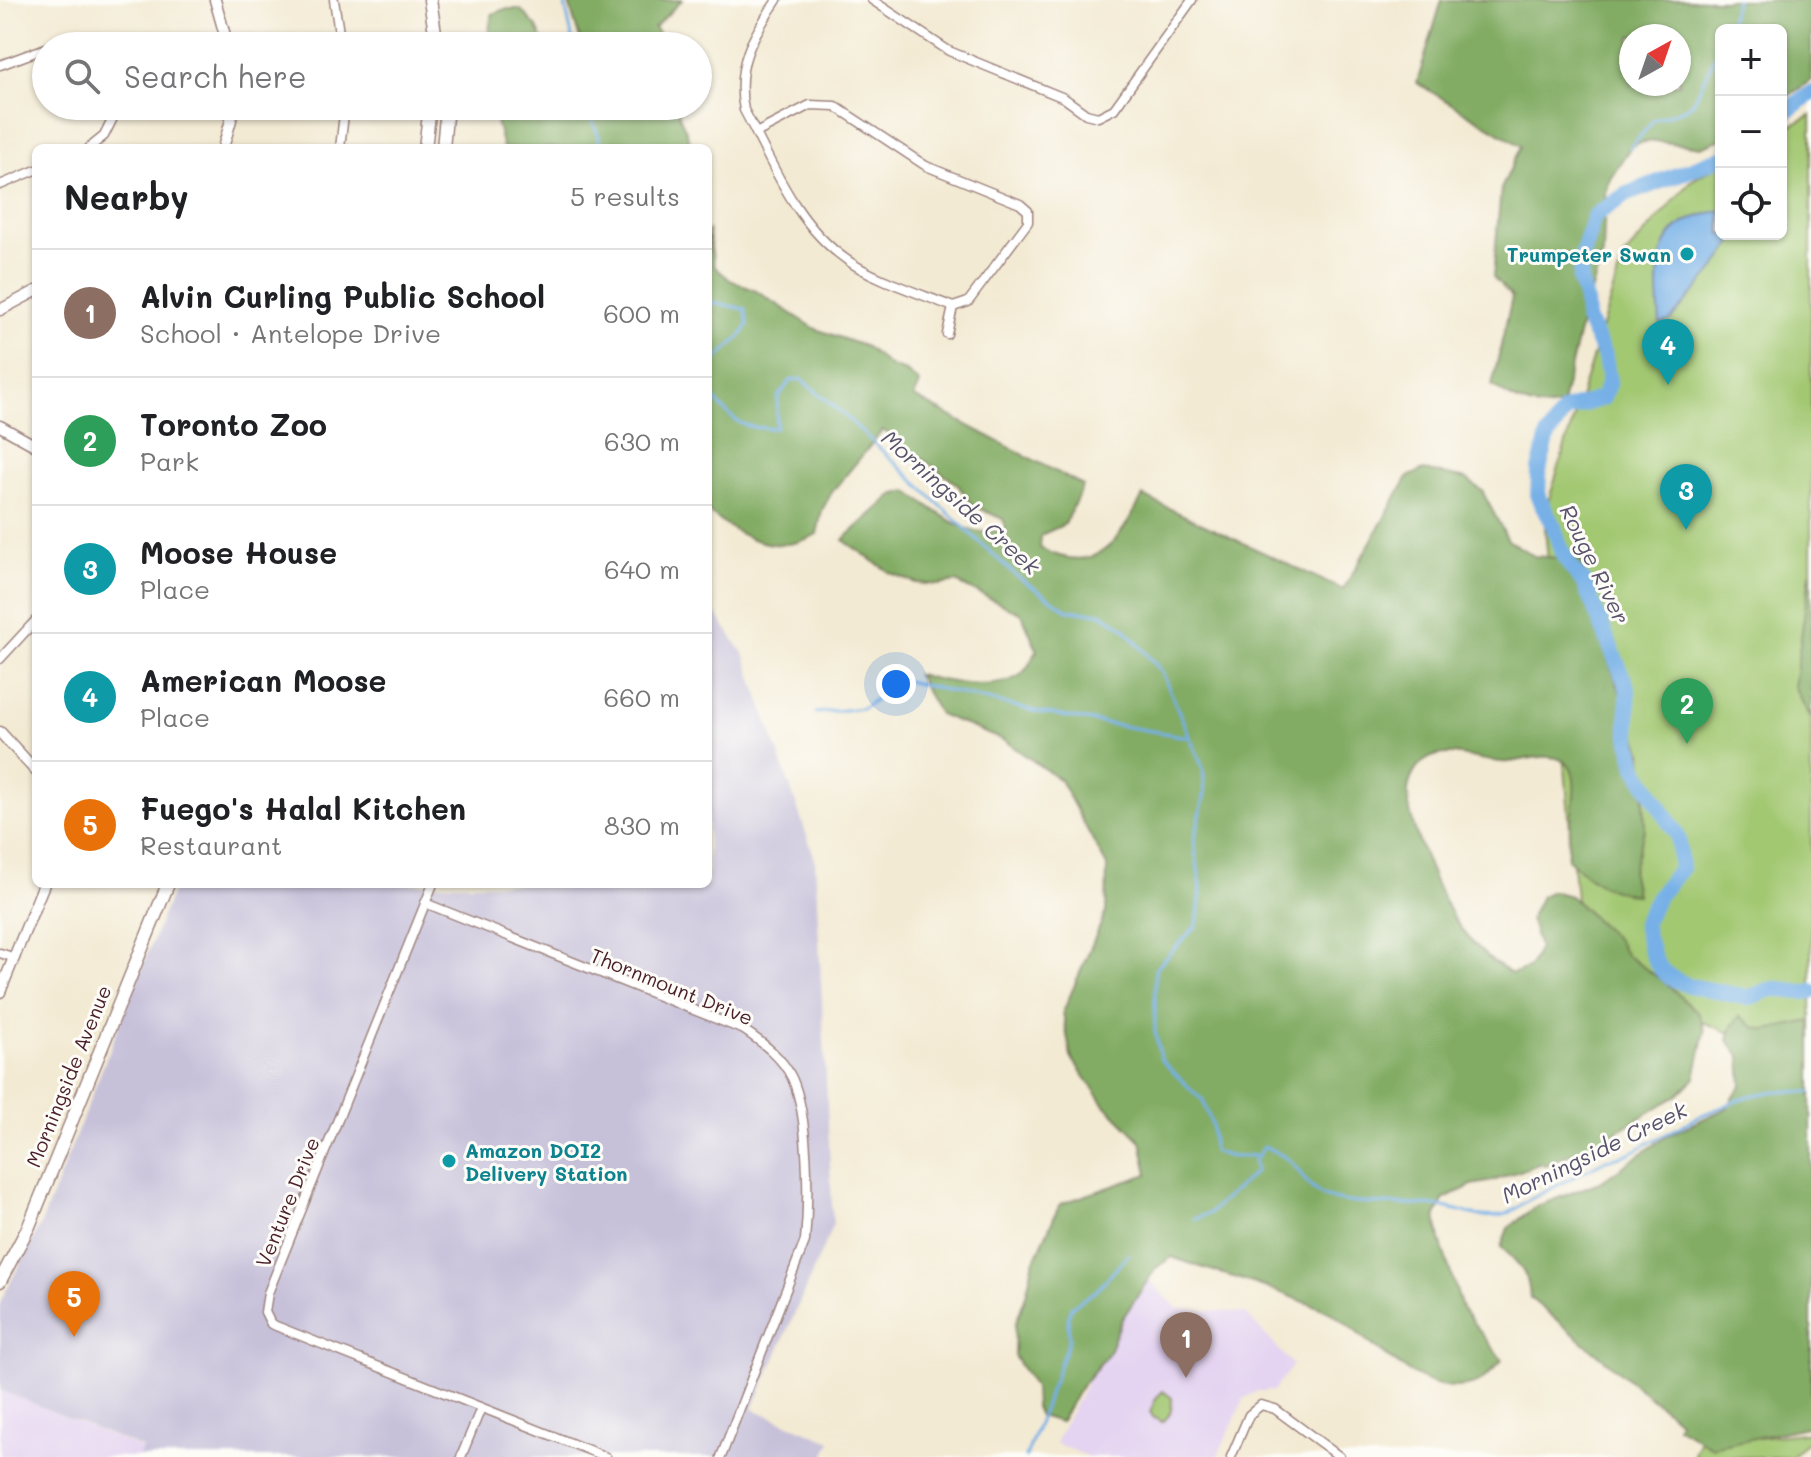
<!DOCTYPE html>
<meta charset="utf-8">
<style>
:root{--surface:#fff;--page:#f2f2f2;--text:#202124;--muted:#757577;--line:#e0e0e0;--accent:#ea580c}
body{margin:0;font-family:Mali,sans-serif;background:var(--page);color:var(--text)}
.controls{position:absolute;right:24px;top:24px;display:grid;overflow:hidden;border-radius:12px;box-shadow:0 2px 6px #0004}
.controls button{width:72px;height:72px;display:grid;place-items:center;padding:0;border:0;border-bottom:2px solid var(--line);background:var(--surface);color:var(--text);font:40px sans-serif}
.compass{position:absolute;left:1619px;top:24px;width:72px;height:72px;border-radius:50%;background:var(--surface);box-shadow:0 2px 6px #0004;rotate:40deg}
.you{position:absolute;left:896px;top:684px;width:28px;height:28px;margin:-20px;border:6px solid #fff;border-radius:50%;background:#1a73e8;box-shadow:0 0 0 12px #1a73e833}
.badge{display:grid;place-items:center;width:52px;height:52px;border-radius:50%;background:var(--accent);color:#fff;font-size:26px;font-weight:700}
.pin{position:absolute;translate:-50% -66px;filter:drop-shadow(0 2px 4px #0008)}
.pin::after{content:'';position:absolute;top:42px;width:28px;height:24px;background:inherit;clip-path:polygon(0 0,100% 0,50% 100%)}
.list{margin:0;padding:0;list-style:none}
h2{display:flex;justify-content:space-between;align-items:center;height:104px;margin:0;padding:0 32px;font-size:34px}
h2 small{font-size:26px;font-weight:400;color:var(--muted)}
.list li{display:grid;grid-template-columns:52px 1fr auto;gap:24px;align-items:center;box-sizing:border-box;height:128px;padding:0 32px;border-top:2px solid var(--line)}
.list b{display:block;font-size:30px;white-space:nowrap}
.list p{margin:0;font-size:26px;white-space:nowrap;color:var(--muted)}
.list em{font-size:26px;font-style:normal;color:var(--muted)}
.icon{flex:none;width:44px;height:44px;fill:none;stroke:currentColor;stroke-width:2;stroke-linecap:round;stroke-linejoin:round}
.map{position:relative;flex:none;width:1811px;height:1457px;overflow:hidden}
.search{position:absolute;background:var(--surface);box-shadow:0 2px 6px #0004;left:32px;top:32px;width:680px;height:88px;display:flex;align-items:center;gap:20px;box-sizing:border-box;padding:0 28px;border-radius:44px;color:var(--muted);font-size:30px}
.panel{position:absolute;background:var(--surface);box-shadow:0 2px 6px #0004;left:32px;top:144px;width:680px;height:744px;border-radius:12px}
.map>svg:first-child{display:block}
.built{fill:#e4d3f1}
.industrial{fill:#c6c0d9}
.green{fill:#a3c872;stroke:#76744e;stroke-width:2}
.forest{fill:#82ac64;stroke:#666648;stroke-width:2;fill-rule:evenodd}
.water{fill:#76b0e7;stroke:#606889;stroke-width:2}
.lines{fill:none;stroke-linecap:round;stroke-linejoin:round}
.stream{stroke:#76b0e7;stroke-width:3}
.river{stroke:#76b0e7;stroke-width:16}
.minor-casing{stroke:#9e847f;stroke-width:11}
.tertiary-casing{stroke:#9e847f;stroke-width:13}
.secondary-casing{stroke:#9e847f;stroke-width:15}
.minor{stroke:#fff;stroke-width:8}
.tertiary{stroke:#fff;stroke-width:10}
.secondary{stroke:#fff;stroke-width:12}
.culture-dot{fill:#0f9aa8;stroke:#fdfcf7;stroke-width:3}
.labels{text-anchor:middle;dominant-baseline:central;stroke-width:6;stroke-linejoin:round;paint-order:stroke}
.culture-label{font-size:20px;font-weight:bold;fill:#0d838f;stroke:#fdfcf7;text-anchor:end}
.street-label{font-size:20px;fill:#4a1f2b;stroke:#fdfcf7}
.water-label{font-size:22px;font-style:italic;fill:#59526d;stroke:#fdfcf7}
</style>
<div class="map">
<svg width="1811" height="1457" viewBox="0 0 1811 1457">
<rect width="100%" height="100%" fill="#fdfcf7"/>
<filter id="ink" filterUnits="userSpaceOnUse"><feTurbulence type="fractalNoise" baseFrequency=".0125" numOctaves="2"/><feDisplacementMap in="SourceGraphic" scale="16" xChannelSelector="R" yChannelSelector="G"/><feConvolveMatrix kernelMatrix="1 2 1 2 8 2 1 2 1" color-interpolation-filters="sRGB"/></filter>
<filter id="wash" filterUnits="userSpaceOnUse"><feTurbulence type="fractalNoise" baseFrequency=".006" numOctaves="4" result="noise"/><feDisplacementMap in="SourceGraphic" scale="32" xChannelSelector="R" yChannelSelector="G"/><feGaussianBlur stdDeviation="1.8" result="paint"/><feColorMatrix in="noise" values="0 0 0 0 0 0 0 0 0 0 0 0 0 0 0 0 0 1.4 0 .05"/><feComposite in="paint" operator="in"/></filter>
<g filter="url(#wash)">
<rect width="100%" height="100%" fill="#f3ead3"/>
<path class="built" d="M 1149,1280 L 1177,1308 L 1245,1313 L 1293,1365 L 1273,1391 L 1257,1391 L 1244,1399 L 1217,1457 L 1089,1457 L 1055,1443 L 1116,1327 Z
M 0,1390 L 142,1449 L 139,1457 L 0,1457 Z"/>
<path class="industrial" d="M 708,602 L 745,656 L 815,859 L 833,1225 L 753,1409 L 831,1441 L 824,1457 L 139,1457 L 142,1448 L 0,1390 L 0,1302 L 41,1224 L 175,884 L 708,884 Z"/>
<path class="green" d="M 1811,115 L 1811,1066 L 1582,973 L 1544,515 L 1623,258 L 1692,180 L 1721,164 L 1721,234 L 1781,234 L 1781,131 Z
M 1163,1391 L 1172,1398 C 1172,1408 1171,1416 1162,1422 L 1154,1418 L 1150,1412 L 1156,1398 Z
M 1708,1418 L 1759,1438 L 1811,1432 L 1811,1438 L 1792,1457 L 1693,1457 Z"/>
<path class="forest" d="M 568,0 L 682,0 L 654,28 L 669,46 L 582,46 Z
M 1442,0 L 1811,0 L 1811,80 L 1781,101 L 1781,30 L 1721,30 L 1721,139 L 1701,147 L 1655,141 L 1638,143 L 1630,148 L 1610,178 L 1605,196 L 1603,254 L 1579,331 L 1562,404 C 1539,414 1509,399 1492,385 L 1512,297 L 1493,277 L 1501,189 L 1521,146 L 1417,83 ZM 1631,36 L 1679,36 L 1679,84 L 1631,84 Z
M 505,9 L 520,9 L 537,27 L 545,46 L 486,46 L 492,14 Z
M 492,106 L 568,106 L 573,117 L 584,106 L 679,106 L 679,115 L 693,148 L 503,148 Z
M 708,229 L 714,266 L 730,280 L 756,291 L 816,329 L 866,347 L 891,367 L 906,372 L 919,383 L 914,397 L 1083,486 L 1065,524 L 1041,535 L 1040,548 C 1098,578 1117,542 1143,496 L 1343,590 L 1408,477 L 1423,470 L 1467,479 L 1482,491 L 1508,540 L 1534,556 L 1581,560 L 1608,659 L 1642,751 L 1645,827 L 1632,873 L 1636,895 C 1603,890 1592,881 1568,859 C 1565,835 1581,788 1571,769 C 1560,748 1527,760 1509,762 C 1482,765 1451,744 1426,760 C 1415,767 1407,783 1408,796 C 1409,825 1439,896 1455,920 C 1469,941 1490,963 1512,974 L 1530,967 L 1539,947 L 1530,919 L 1541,896 L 1552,891 L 1570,896 L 1617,940 L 1626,955 L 1666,983 L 1699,1014 L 1705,1031 L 1695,1078 L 1678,1095 L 1601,1141 L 1545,1165 L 1541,1163 L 1493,1181 L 1472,1185 L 1443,1200 L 1436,1216 L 1440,1240 L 1462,1308 L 1502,1360 C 1484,1381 1474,1390 1445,1386 C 1409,1382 1362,1334 1333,1314 C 1323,1308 1310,1304 1299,1300 C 1258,1282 1214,1273 1172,1257 L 1156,1268 L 1122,1319 L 1108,1354 L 1079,1389 L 1060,1422 L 1039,1416 L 1035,1407 L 1034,1387 L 1014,1356 L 1015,1325 L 1026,1295 L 1033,1264 L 1060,1204 L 1148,1174 L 1141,1141 L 1105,1105 L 1071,1057 L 1063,1012 L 1106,912 L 1107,866 L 1060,780 L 1005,741 L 939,714 L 917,675 C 946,681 992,693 1019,676 C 1028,670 1032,659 1037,650 L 1022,614 L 956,582 L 939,585 L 916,583 L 891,573 L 843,540 L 893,495 L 907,491 C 936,510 971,545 1006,527 L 1003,519 L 973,506 L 957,484 L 883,430 L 832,492 L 822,510 L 817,534 C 778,557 739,538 708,511 Z
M 1810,574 L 1811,575 L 1811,718 L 1794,687 Z
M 1740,1016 L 1754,1027 L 1766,1030 L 1811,1021 L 1811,1426 L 1712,1447 L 1677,1426 L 1679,1421 L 1530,1298 C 1529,1273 1519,1263 1501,1247 L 1508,1228 L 1535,1207 L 1602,1181 L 1668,1135 L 1727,1108 L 1742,1084 L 1740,1056 L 1728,1040 L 1732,1026 Z"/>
<path class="water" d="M 1721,210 L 1721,234 L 1739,234 L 1716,267 L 1670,321 L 1660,324 C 1658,287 1650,238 1690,220 C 1699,215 1711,213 1721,210 Z"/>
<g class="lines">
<path class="stream" d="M 564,0 L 574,46
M 1727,30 L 1736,0
M 586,106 L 599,136 L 599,148
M 1630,148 L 1654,120 L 1687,108 L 1693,103 L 1721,43
M 708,302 L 745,309 L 748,325 L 741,336 L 708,367
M 708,392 C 732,418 737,430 776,428 L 778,397 L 790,381 L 801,379 L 843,414 L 1016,576 L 1068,610 L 1100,613 L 1124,628 L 1162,672 L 1203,768 L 1205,793 L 1194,842 L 1201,890 L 1197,925 L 1155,969 L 1155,1032 L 1161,1060 L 1203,1101 L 1212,1125 L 1213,1151 L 1231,1157 L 1259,1155 L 1264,1146 C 1273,1151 1284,1155 1291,1162 C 1302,1173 1306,1186 1320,1194 C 1346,1209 1411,1201 1443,1207 C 1463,1210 1477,1219 1498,1216 C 1509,1215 1516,1209 1525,1202 L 1606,1160 L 1628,1154 L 1702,1115 L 1749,1096 L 1776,1091 L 1811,1092
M 816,713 L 863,708 L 902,680 L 1043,713 L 1188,737
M 1194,1219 L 1210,1213 L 1256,1171 L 1254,1160 L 1259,1155
M 1026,1457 L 1069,1339 L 1068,1316 L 1071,1307 L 1097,1290 L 1129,1254"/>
<path class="river" d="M 1781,115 L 1811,93
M 1721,158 L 1625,195 L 1594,216 L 1582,256 L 1580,281 L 1586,300 L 1587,319 L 1605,357 L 1609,381 L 1603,398 L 1565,410 L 1548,436 L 1539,470 L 1538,497 L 1554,527 L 1561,550 L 1570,566 L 1584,583 L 1628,689 L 1628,731 L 1636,767 L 1678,837 L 1681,868 L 1658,896 L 1644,923 C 1654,974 1665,982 1716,991 C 1726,992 1736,997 1746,997 C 1758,997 1764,989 1775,989 C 1790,988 1794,995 1811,991"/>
</g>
</g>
<g filter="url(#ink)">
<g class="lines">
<g class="minor-casing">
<path id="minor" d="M 334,0 L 341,46
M 872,0 L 949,51 L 1064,98 L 1086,114 L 1098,117 L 1114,109 L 1192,0
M 61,46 L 75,46
M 0,65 L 46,48
M 756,133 L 810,105 L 835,106 L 926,166 L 1020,204 L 1028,211 L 1028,222 L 968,302 L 953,307 C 924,295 871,278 847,260 C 795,224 773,164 744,110 C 735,65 752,37 777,0
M 89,148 L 104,136 L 119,106
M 340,148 L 345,106
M 0,185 L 36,170
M 947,334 L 953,307
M 0,659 L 36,620
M 433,884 L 268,1293 L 265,1312 L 271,1324 L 606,1457
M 425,903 L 744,1030 C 763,1043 782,1057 792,1078 C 809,1115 809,1200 805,1241 L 721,1457
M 0,953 L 15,958
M 461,1457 L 481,1408
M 1231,1457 L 1249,1415 L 1261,1405 L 1275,1409 L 1340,1457"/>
</g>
<g class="tertiary-casing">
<path id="tertiary" d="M 215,0 L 228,46
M 223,148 L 235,106
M 0,310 L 36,291
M 0,426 L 36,446
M 0,732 L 36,771
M 0,992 L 44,884"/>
</g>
<g class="secondary-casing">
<path id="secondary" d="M 430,0 L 437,46
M 425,148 L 430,106
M 443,148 L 447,106
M 0,1281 L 29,1226 L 168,884"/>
</g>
<use href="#minor" class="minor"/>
<use href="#tertiary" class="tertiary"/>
<use href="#secondary" class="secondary"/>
</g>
</g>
<g class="culture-dot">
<circle cx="1687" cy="254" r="8"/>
<circle cx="449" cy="1161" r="8"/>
</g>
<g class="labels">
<g class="culture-label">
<text x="1671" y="254">Trumpeter Swan</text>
<text x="465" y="1150" text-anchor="start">Amazon DOI2<tspan x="465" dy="23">Delivery Station</tspan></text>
</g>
<g class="street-label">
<text transform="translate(672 986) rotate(22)">Thornmount Drive</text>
<text transform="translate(68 1076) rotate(-68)">Morningside Avenue</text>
<text transform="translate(287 1202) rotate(-68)">Venture Drive</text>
</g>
<g class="water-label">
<text transform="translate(961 502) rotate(42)">Morningside Creek</text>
<text transform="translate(1595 564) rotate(64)">Rouge River</text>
<text transform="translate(1594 1152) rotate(-26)">Morningside Creek</text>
</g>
</g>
</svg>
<div class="controls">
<button>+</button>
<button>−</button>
<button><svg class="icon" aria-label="locate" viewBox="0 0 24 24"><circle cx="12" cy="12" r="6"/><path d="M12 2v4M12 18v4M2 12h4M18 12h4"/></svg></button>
</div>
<svg class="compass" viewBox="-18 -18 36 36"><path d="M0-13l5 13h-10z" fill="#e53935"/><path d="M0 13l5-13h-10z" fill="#757577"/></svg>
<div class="you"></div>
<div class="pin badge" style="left:1186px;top:1378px;background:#8d6e63">1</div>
<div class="pin badge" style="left:1687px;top:744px;background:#2e9e5b">2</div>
<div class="pin badge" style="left:1686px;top:530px;background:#0f9aa8">3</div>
<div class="pin badge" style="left:1668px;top:385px;background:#0f9aa8">4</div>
<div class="pin badge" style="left:74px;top:1337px;background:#e8710a">5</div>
<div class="search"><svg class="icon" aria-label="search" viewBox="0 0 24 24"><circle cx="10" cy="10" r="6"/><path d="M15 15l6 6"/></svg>Search here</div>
<section class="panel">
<h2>Nearby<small>5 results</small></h2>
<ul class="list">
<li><span class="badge" style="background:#8d6e63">1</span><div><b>Alvin Curling Public School</b><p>School · Antelope Drive</p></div><em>600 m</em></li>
<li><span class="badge" style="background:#2e9e5b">2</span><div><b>Toronto Zoo</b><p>Park</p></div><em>630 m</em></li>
<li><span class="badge" style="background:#0f9aa8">3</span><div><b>Moose House</b><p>Place</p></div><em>640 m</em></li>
<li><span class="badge" style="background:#0f9aa8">4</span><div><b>American Moose</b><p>Place</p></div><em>660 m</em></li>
<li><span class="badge" style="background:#e8710a">5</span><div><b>Fuego's Halal Kitchen</b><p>Restaurant</p></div><em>830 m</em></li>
</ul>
</section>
</div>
